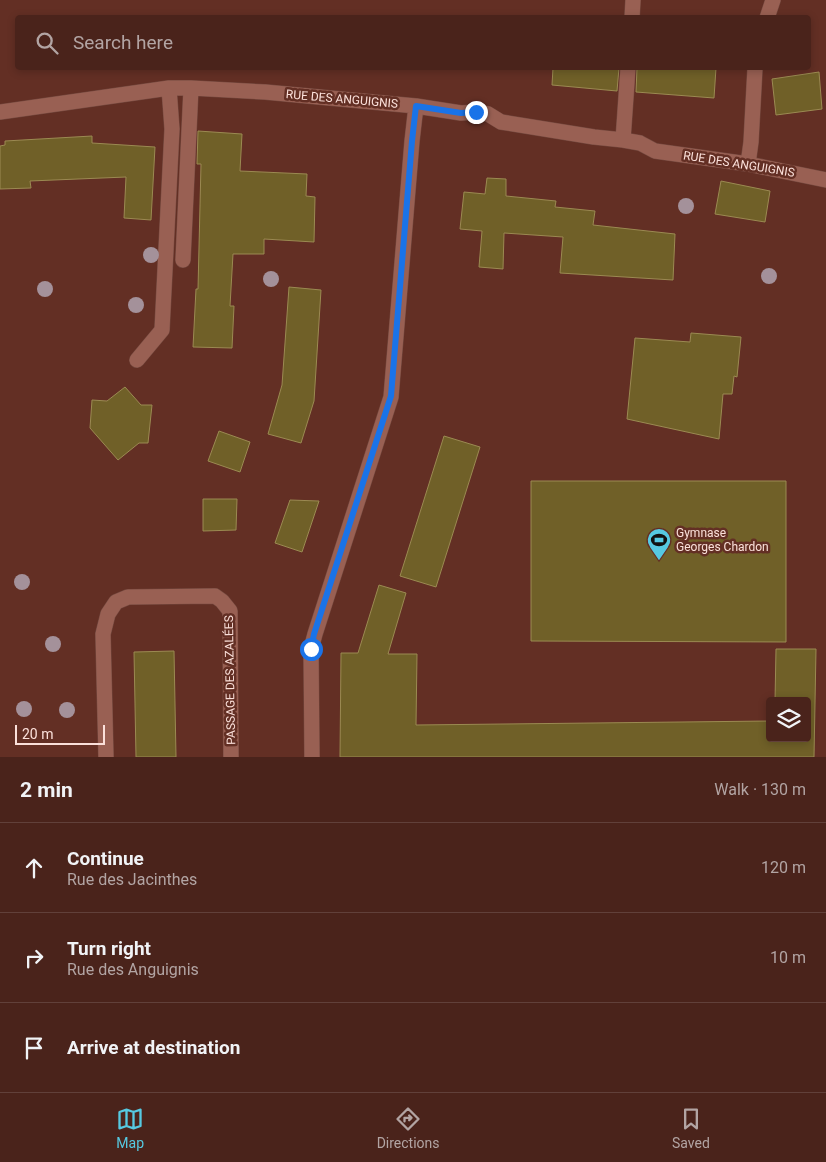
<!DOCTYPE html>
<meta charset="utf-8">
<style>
:root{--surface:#4a231b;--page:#512b24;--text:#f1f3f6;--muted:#b2a4a3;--line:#61403a;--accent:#56c9e1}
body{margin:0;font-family:Roboto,sans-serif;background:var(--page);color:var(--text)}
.controls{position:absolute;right:15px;bottom:15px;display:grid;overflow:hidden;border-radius:5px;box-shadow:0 2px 8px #0003}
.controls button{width:45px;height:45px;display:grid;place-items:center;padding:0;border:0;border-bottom:1px solid var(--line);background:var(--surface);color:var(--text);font:25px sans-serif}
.scale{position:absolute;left:15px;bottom:12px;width:90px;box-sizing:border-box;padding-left:5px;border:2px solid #fbe0da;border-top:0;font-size:14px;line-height:18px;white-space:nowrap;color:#fbe0da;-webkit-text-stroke:4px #632f24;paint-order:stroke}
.stop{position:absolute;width:15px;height:15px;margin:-11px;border:4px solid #1a73e8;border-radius:50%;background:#fff}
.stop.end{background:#1a73e8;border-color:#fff;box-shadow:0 1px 5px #0008}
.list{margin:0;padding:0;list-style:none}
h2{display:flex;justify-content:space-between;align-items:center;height:65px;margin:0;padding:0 20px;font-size:21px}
h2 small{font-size:16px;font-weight:400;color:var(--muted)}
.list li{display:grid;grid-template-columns:32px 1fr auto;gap:15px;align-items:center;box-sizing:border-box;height:90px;padding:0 20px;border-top:1px solid var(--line)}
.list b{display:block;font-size:19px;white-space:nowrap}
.list p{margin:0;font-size:16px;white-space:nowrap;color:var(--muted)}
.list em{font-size:16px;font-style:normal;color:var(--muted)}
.icon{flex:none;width:28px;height:28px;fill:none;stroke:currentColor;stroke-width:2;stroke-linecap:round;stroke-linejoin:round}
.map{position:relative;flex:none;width:826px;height:757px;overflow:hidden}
.search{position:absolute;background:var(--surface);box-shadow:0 2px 8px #0003;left:15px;right:15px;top:15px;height:55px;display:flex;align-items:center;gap:12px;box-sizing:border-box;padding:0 18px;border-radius:5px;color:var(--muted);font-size:19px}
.sheet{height:335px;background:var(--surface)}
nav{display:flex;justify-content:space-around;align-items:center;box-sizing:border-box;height:70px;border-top:1px solid var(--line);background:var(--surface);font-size:14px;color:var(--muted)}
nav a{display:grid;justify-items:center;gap:2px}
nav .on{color:var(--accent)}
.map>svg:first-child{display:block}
.building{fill:#706028;stroke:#9b8a52}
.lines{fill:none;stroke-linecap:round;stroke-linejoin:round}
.minor-casing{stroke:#754a40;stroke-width:16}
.minor{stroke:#996053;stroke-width:15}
.tree{fill:#a4919a}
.route{stroke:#1a73e8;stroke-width:6}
.labels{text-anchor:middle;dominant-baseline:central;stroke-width:5;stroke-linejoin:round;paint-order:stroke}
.street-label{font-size:12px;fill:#fbe0da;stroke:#632f24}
.poi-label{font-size:12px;fill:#fbe0da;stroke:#632f24;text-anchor:start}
</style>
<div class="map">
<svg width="826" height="757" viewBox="0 0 826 757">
<rect width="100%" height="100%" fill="#632f24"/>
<path class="building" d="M 553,68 L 619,68 L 617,91 L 552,85 Z
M 637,68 L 716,68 L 714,98 L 636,92 Z
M 819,72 L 822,109 L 776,115 L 772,79 Z
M 198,131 L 242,134 L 240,171 L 307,174 L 306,196 L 315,197 L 314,242 L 264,239 L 264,254 L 233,254 L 230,306 L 234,306 L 232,348 L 193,347 L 196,289 L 198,289 L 201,164 L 197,164 Z
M 92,136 L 92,143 L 155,147 L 151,220 L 124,218 L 126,177 L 30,181 L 31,188 L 0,189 L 0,146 L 5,145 L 5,141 Z
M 487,178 L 506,179 L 506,196 L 556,201 L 555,207 L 595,211 L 593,225 L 675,234 L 673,280 L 560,273 L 563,237 L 504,233 L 503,269 L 479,267 L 482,231 L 460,229 L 464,192 L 485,194 Z
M 721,181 L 770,191 L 765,222 L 715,214 Z
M 289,287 L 321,290 L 314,401 L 301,443 L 268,434 L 282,385 Z
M 691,333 L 741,337 L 737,377 L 734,376 L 732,394 L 723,394 L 719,439 L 627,419 L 635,338 L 690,342 Z
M 125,387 L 141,405 L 152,405 L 148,443 L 139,443 L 118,460 L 90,428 L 92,400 L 107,401 Z
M 219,431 L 250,442 L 240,472 L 208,461 Z
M 444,436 L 480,447 L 436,587 L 400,576 Z
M 531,481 L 786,481 L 786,642 L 531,641 Z
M 203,499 L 237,499 L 236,530 L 203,531 Z
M 290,500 L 319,501 L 302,552 L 275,543 Z
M 379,585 L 406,593 L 388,654 L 417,654 L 416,725 L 770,721 L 770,738 L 807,738 L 807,701 L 775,701 L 776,649 L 816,649 L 814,757 L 340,757 L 341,653 L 358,653 Z
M 174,651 L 176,757 L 136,757 L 134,652 Z"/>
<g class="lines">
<g class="minor-casing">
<path id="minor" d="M 632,18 L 633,0
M 767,18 L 773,0
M 0,112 L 169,88 L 191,88 L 265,92 L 416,106 L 461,113 L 476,112 L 488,114 L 501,122 L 594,137 L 623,140 L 640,143 L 655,151 L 748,164 L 826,180
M 623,140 L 628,68
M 748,164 L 751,142 L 755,68
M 183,260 L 191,88
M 137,360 L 162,330 L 172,129 L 169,88
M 106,757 L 103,634 L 108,614 L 116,602 L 128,597 L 215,596 L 222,601 L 230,611 L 231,757
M 312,757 L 311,649 L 315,634 L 391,397 L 412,141 L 416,106"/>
</g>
<use href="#minor" class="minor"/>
</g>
<g class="tree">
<circle cx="686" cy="206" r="8"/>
<circle cx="151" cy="255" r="8"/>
<circle cx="769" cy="276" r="8"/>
<circle cx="271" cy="279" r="8"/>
<circle cx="45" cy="289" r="8"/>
<circle cx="136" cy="305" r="8"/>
<circle cx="22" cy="582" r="8"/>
<circle cx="53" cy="644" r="8"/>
<circle cx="24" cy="709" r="8"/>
<circle cx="67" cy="710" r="8"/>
</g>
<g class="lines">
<path class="route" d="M 311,649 L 314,634 L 391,396 L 412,141 L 416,106 L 461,113 L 476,112"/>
</g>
<defs>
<g id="stadium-pin" transform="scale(1.25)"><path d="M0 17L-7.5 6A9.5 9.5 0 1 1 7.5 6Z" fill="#56c9e1" stroke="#632f24"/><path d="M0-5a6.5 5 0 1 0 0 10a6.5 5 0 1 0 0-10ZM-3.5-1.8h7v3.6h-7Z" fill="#111"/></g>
</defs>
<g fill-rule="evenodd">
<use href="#stadium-pin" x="659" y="540"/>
</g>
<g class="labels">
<g class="street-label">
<text transform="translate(342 99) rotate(5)">RUE DES ANGUIGNIS</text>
<text transform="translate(739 164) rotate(9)">RUE DES ANGUIGNIS</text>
<text transform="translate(230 680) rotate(-91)">PASSAGE DES AZALÉES</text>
</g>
<g class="poi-label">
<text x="676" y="533">Gymnase<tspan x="676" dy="14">Georges Chardon</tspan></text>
</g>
</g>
</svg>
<div class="controls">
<button><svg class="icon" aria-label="layers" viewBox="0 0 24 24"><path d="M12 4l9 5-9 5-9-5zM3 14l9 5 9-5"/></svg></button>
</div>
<div class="scale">20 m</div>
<div class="stop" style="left:311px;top:649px"></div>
<div class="stop end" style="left:476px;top:112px"></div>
<div class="search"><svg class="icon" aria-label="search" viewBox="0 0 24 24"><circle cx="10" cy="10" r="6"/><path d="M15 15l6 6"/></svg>Search here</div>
</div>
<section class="sheet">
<h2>2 min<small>Walk · 130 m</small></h2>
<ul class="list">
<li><svg class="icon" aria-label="ahead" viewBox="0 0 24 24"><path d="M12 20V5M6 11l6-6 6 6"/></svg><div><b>Continue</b><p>Rue des Jacinthes</p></div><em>120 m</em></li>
<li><svg class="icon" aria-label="right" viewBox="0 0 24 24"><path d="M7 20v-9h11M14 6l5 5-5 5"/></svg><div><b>Turn right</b><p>Rue des Anguignis</p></div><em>10 m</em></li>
<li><svg class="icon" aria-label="arrive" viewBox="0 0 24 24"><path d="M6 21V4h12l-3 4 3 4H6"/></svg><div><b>Arrive at destination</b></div></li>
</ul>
</section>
<nav>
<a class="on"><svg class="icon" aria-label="map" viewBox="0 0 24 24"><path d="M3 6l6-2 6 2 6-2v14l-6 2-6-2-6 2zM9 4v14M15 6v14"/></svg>Map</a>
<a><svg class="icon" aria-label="directions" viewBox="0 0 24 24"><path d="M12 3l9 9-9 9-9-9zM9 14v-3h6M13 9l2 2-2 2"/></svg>Directions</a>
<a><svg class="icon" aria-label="saved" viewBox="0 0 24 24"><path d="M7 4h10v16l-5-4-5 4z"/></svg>Saved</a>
</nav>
